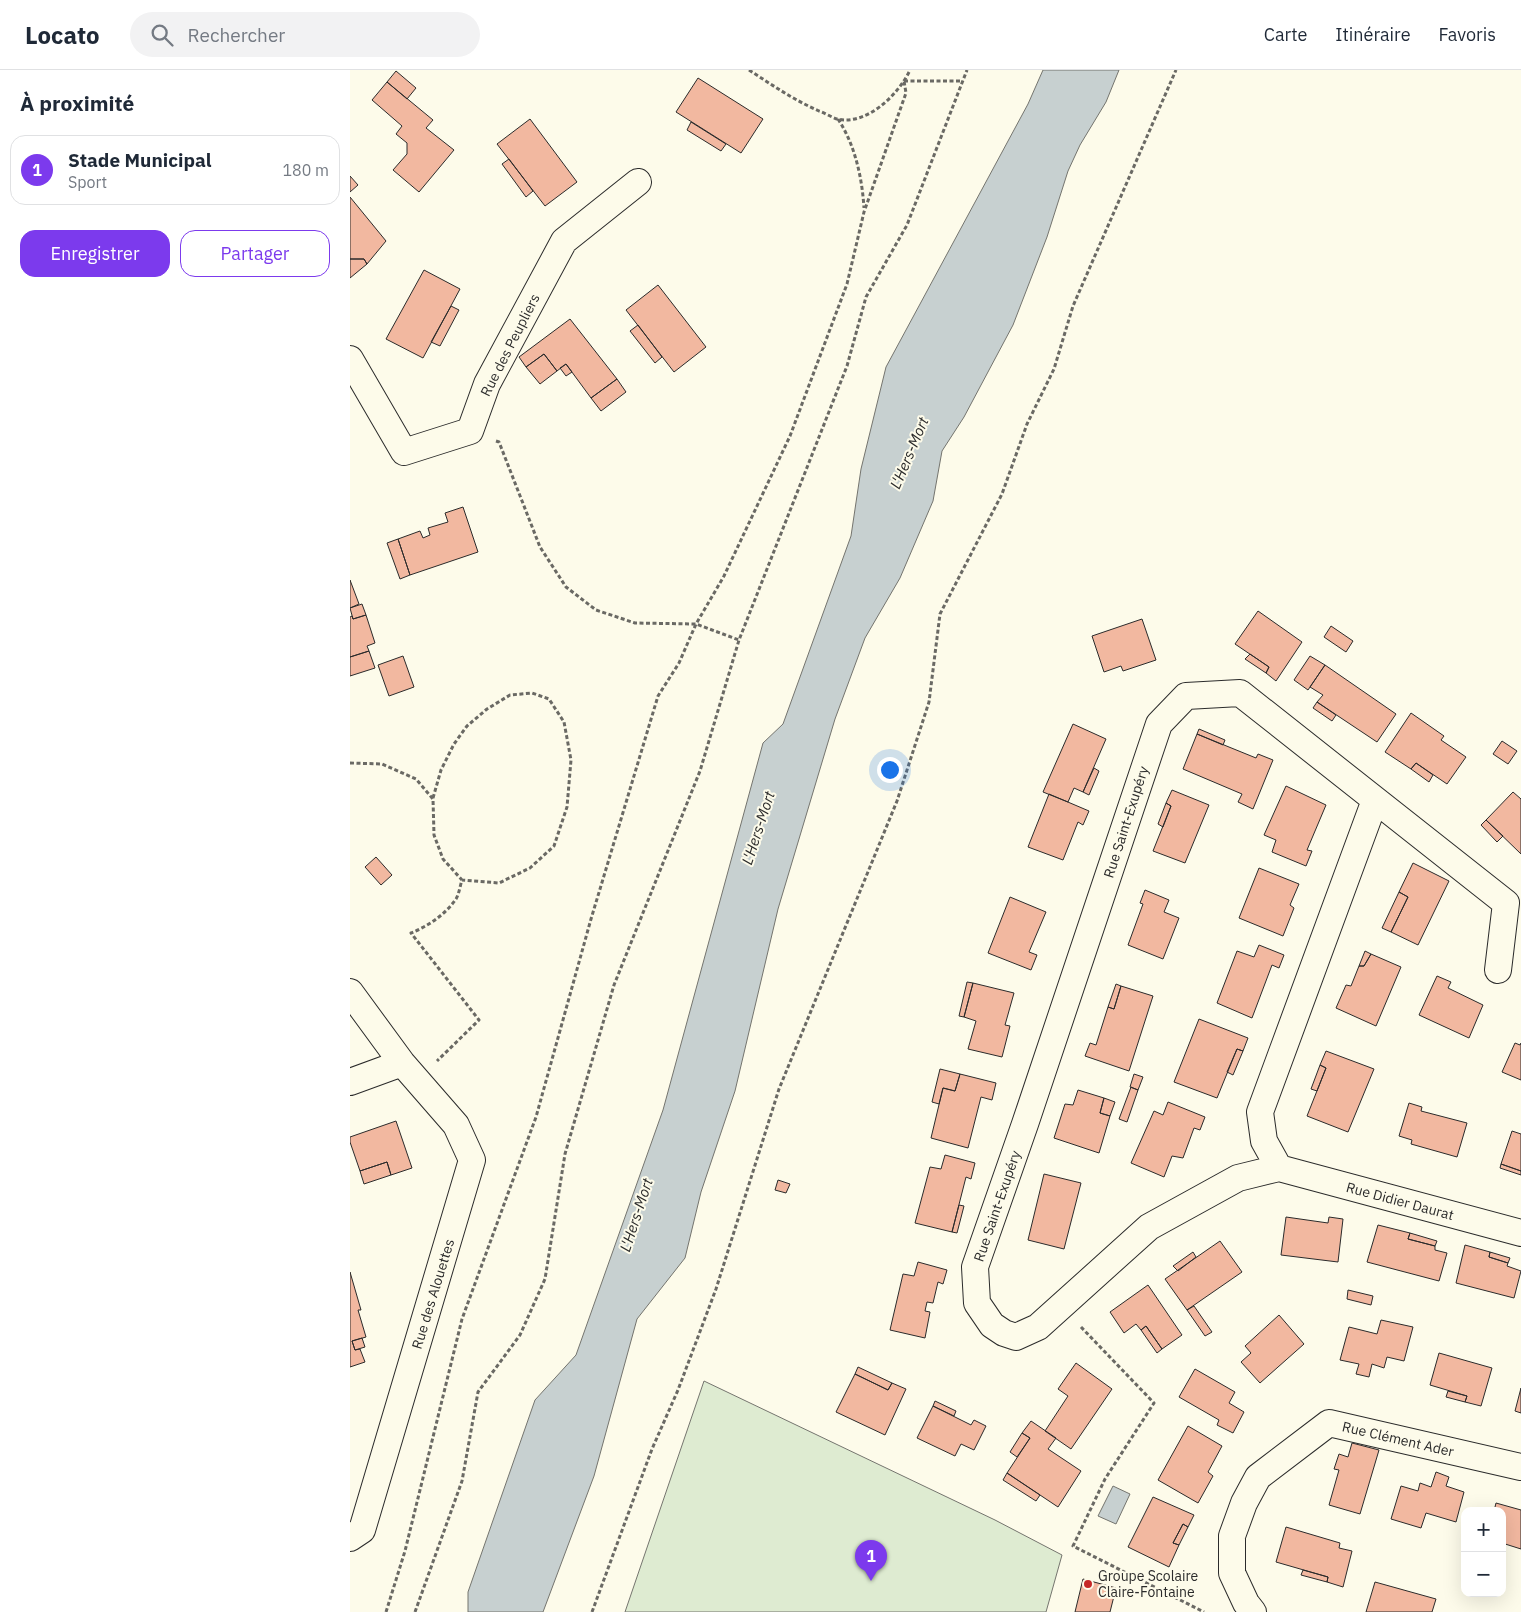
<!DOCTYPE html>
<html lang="fr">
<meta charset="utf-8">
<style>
:root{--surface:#fff;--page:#f2f2f3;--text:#1f2937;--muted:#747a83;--line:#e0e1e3;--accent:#7c3aed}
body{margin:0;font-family:"IBM Plex Sans",sans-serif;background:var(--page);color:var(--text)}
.controls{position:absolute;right:15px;bottom:15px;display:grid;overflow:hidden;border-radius:10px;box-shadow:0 5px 20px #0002}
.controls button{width:45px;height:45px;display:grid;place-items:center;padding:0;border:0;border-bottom:1px solid var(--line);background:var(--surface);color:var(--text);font:25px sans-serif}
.you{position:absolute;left:539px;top:699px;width:18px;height:18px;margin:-12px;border:4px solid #fff;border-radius:50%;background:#1a73e8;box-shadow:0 0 0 8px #1a73e833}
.badge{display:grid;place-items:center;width:32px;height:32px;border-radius:50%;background:var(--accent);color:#fff;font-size:16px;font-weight:700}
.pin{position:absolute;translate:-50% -41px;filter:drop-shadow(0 1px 2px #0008)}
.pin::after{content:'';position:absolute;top:26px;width:18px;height:15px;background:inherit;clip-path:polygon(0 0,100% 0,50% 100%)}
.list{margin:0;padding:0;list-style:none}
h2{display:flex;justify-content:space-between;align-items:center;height:65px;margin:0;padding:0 20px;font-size:21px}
h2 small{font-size:16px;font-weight:400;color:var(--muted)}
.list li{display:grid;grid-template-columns:32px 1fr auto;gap:15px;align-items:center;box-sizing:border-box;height:70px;margin:0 10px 10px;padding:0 10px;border:1px solid var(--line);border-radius:15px}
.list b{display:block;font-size:19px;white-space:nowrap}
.list p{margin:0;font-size:16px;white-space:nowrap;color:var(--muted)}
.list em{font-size:16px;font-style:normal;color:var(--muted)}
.actions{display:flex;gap:10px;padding:15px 20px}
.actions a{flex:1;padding:11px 0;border:1px solid var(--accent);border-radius:15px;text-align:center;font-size:18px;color:var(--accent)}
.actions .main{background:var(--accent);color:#fff}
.icon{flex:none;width:28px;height:28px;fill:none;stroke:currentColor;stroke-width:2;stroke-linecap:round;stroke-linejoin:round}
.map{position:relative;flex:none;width:1171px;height:1542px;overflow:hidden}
header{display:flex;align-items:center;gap:30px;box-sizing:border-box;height:70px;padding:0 25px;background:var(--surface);border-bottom:1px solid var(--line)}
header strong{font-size:24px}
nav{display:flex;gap:28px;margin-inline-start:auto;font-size:18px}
.search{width:350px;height:45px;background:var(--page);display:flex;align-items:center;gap:12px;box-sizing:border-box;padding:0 18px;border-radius:28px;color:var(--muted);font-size:19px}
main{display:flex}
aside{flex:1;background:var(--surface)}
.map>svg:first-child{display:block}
.green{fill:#deebd1;stroke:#74746e}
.water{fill:#c7d0d0;stroke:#74746e}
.building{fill:#f2b8a0;stroke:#2b2b2b}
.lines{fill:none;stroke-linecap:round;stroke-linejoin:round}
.street-casing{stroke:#2b2b2b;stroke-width:28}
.path{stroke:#6a6964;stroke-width:3;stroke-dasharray:4 2.5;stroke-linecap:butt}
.street{stroke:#fdfbea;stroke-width:26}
.poi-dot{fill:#c62828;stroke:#fdfbea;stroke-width:2}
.labels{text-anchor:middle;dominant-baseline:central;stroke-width:4;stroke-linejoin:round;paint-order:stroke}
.street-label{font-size:14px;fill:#2b2b2b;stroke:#fdfbea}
.poi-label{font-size:14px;fill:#2b2b2b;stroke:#fdfbea;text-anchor:start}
.water-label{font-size:15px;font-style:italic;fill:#2b2b2b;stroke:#fdfbea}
</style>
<header>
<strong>Locato</strong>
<div class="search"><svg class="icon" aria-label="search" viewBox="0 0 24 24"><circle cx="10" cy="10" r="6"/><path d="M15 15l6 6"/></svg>Rechercher</div>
<nav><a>Carte</a><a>Itinéraire</a><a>Favoris</a></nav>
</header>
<main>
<aside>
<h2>À proximité<small></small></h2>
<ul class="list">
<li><span class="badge">1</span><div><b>Stade Municipal</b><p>Sport</p></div><em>180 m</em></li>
</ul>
<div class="actions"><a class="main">Enregistrer</a><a>Partager</a></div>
</aside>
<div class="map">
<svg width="1171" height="1542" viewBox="0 0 1171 1542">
<rect width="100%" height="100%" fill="#fdfbea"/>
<path class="green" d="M 354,1311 L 645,1450 L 712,1485 L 696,1542 L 275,1542 Z"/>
<path class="water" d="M 693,0 L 769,0 L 756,32 L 730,75 L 718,101 L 697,167 L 663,255 L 614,347 L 592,381 L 583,431 L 550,508 L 515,568 L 485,649 L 428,839 L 385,1021 L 351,1122 L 335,1188 L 287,1249 L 244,1406 L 193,1542 L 118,1542 L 118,1522 L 185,1330 L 226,1285 L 313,1040 L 413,673 L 433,654 L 501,466 L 511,399 L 536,297 L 678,34 Z
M 763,1416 L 780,1424 L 766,1454 L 748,1446 Z"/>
<path class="building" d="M 46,1 L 66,18 L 57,29 L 37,12 Z
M 348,8 L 413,49 L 391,83 L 326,42 Z
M 37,12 L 83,50 L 76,58 L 104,80 L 69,122 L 43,100 L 57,84 L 57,73 L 46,64 L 52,56 L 22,30 Z
M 180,49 L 227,112 L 195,136 L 147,74 Z
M 341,52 L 376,74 L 371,81 L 337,60 Z
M 159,89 L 183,121 L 176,127 L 152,94 Z
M 0,106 L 8,115 L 0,122 Z
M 0,127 L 36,171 L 17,194 L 14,189 L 0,189 Z
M 0,189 L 14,189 L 17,194 L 0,208 Z
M 74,200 L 110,219 L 73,288 L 36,269 Z
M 308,215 L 356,277 L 324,302 L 276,240 Z
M 101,236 L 109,240 L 90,276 L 81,272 Z
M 220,249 L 267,309 L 241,328 L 216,294 L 207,301 L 194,284 L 176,297 L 169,287 Z
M 288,255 L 312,287 L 305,293 L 280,261 Z
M 194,284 L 207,301 L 190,314 L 176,297 Z
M 216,294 L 222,302 L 216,306 L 210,298 Z
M 267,309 L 276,322 L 251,341 L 241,328 Z
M 113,437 L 128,482 L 60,505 L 48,469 L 70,461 L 73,468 L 80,465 L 78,458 L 98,452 L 95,443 Z
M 48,469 L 60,505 L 50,509 L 37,473 Z
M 0,510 L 9,534 L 0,538 Z
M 12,534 L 16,545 L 3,549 L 0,538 Z
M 908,541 L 952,572 L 926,611 L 916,603 L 919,597 L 885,574 Z
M 16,545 L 25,573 L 17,576 L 19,581 L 0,587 L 0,547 L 2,546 L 3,549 Z
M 792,549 L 806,590 L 773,601 L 771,596 L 754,602 L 742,566 Z
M 981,556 L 1003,571 L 996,582 L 974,567 Z
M 19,581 L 25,598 L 0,606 L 0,587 Z
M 900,584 L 919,597 L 916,603 L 895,589 Z
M 53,586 L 64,617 L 39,626 L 28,595 Z
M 960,586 L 975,595 L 958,620 L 944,610 Z
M 975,595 L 1046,644 L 1027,672 L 967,632 L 973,625 L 960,617 Z
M 967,632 L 986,645 L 982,651 L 963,638 Z
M 1061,643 L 1094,666 L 1091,670 L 1116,687 L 1097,714 L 1066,693 L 1061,699 L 1035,682 Z
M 723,654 L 756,669 L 733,722 L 724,718 L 718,732 L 693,722 Z
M 849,659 L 875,670 L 873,675 L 847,664 Z
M 847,664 L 906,688 L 908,684 L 923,690 L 903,739 L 888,732 L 892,724 L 833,699 Z
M 1152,671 L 1167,681 L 1158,694 L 1143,684 Z
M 1066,693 L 1083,705 L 1079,712 L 1061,699 Z
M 744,698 L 749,701 L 739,725 L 733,722 Z
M 936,716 L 976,735 L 957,780 L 962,781 L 956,796 L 922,782 L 926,770 L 914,765 Z
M 822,720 L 859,735 L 835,793 L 803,781 L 821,736 L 816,733 Z
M 1163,722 L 1171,729 L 1171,784 L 1136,750 Z
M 699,724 L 739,741 L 733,755 L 728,752 L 713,790 L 678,777 Z
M 816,733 L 821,736 L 813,757 L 808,754 Z
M 1136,750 L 1153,766 L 1147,772 L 1131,755 Z
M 26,787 L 42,805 L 31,815 L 15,797 Z
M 1063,793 L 1099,811 L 1068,875 L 1041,862 L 1058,827 L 1049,822 Z
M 909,798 L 949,814 L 940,835 L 944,838 L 933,866 L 889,848 Z
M 795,820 L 819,830 L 814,842 L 829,848 L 813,889 L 778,875 L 793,834 L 790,833 Z
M 1049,822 L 1058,827 L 1041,862 L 1032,858 Z
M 660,827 L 696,842 L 679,882 L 687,885 L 681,900 L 638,883 Z
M 909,875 L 934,885 L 929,898 L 922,895 L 902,948 L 867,933 L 887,881 L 904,887 Z
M 1015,881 L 1021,884 L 1014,896 L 1009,896 Z
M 1021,884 L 1051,897 L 1026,956 L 986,938 L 996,915 L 1001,916 L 1009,896 L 1014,896 Z
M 1087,906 L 1101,912 L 1098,918 L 1133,935 L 1119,968 L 1069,945 Z
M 617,912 L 623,913 L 614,947 L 609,946 Z
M 623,913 L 664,923 L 655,955 L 660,956 L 652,987 L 618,979 L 626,951 L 614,947 Z
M 766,914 L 771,916 L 764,939 L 758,937 Z
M 771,916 L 803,926 L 779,1001 L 735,986 L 740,973 L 746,975 L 758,937 L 764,939 Z
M 849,949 L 898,968 L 893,981 L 887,979 L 867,1028 L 824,1012 Z
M 1165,973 L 1170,975 L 1171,973 L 1171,1010 L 1152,1002 Z
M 887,979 L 893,981 L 883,1005 L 877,1002 Z
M 976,981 L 1024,999 L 998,1062 L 957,1046 L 976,998 L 970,995 Z
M 970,995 L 976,998 L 967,1021 L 961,1019 Z
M 590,999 L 610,1004 L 605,1021 L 593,1018 L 589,1034 L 582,1032 Z
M 610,1004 L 646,1013 L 642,1030 L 631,1027 L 618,1078 L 581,1068 L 593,1018 L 605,1021 Z
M 784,1004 L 793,1007 L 788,1020 L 780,1017 Z
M 781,1017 L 788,1020 L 777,1052 L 769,1049 Z
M 728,1020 L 754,1028 L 750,1043 L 760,1046 L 749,1083 L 704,1068 L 715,1034 L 723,1035 Z
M 754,1028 L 765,1032 L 760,1046 L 750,1043 Z
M 818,1032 L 855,1047 L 850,1060 L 844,1058 L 833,1088 L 822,1086 L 814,1107 L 781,1093 L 804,1041 L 813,1045 Z
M 1059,1033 L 1072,1037 L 1071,1041 L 1117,1053 L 1107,1087 L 1061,1074 L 1062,1070 L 1049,1066 Z
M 46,1051 L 62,1098 L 41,1105 L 37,1092 L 10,1101 L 0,1072 L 0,1067 Z
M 1162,1061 L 1171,1064 L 1171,1101 L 1151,1094 Z
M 595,1085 L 625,1093 L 621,1109 L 616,1107 L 602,1162 L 565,1153 L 580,1097 L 591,1099 Z
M 37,1092 L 41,1105 L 14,1114 L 10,1101 Z
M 1151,1094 L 1171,1101 L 1171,1105 L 1150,1098 Z
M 694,1104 L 731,1113 L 714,1179 L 678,1170 Z
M 428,1110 L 440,1114 L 436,1123 L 425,1120 Z
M 609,1135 L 614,1136 L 607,1163 L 602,1162 Z
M 936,1147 L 978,1153 L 979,1147 L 993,1149 L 988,1192 L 931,1185 Z
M 1028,1155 L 1060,1163 L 1058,1169 L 1085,1176 L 1085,1180 L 1097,1183 L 1089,1211 L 1017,1192 Z
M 1060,1163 L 1087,1171 L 1085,1176 L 1058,1169 Z
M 870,1171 L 892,1202 L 837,1240 L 815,1209 Z
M 1115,1175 L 1140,1182 L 1139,1187 L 1158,1193 L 1157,1196 L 1171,1201 L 1164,1228 L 1106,1213 Z
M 843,1182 L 846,1187 L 828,1201 L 823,1196 Z
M 1140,1182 L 1160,1188 L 1158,1193 L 1139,1187 Z
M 568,1192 L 597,1200 L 593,1214 L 588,1212 L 583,1233 L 577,1232 L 575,1241 L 580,1242 L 575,1268 L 540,1260 L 553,1204 L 564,1206 Z
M 0,1202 L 11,1240 L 8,1240 L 16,1267 L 2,1271 L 5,1280 L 10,1279 L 15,1292 L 0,1297 Z
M 798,1215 L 832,1265 L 812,1279 L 796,1256 L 791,1260 L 786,1254 L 774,1263 L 760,1242 Z
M 998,1220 L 1023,1226 L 1021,1235 L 997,1229 Z
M 844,1236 L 862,1262 L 855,1266 L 837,1240 Z
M 929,1245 L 954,1274 L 910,1313 L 891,1292 L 901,1283 L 895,1276 Z
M 1031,1250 L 1063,1257 L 1054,1291 L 1037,1287 L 1034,1298 L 1022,1294 L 1019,1307 L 1006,1304 L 1009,1294 L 990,1290 L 999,1257 L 1027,1264 Z
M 796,1256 L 812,1279 L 807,1283 L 791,1260 Z
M 12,1268 L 15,1277 L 5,1280 L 2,1271 Z
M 1089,1283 L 1142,1298 L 1131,1336 L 1115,1332 L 1117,1326 L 1080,1315 Z
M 726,1293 L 762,1319 L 721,1379 L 695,1361 L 718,1326 L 708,1319 Z
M 508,1297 L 542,1313 L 538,1320 L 505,1304 Z
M 845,1299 L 885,1322 L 879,1333 L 894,1342 L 883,1363 L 867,1355 L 869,1350 L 829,1327 Z
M 505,1304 L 538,1320 L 542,1313 L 556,1319 L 535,1365 L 486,1342 Z
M 1171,1318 L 1171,1343 L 1165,1341 Z
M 1098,1321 L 1117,1326 L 1115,1332 L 1096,1327 Z
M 585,1331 L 606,1341 L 604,1346 L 583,1336 Z
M 583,1336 L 621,1355 L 624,1350 L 636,1356 L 624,1380 L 611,1374 L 605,1386 L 567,1368 Z
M 681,1351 L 706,1368 L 698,1379 L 731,1401 L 708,1437 L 657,1403 L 680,1368 L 672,1363 Z
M 838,1356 L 872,1376 L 858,1402 L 863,1406 L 848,1433 L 808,1410 Z
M 672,1363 L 680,1368 L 667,1387 L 660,1382 Z
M 1002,1373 L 1029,1380 L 1010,1444 L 979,1435 L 989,1400 L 984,1399 L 989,1384 L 998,1387 Z
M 1086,1402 L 1099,1407 L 1096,1416 L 1114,1422 L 1106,1452 L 1076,1443 L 1071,1458 L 1041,1449 L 1051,1416 L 1068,1421 L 1070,1413 L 1081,1417 Z
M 657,1403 L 690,1425 L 686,1431 L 653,1410 Z
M 803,1427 L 844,1445 L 838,1457 L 833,1454 L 823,1473 L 829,1475 L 819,1497 L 778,1477 Z
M 1146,1433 L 1171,1440 L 1171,1479 L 1152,1473 L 1152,1441 L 1144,1441 Z
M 833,1454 L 838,1457 L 829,1475 L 823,1473 Z
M 936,1457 L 990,1473 L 989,1478 L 1002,1481 L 993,1517 L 977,1512 L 978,1507 L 926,1492 Z
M 953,1500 L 978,1507 L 977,1512 L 951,1505 Z
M 733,1509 L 766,1518 L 760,1542 L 725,1542 Z
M 1025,1512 L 1086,1529 L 1082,1542 L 1016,1542 Z"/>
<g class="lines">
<g class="street-casing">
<path id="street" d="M 0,289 L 54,382 L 120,361 L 137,314 L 214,171 L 288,112
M 1148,900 L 1156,833 L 890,623 L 836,626 L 809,654 L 675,1054 L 625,1197 L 627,1233 L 642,1255 L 654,1263 L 666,1267 L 688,1257 L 799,1157 L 888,1108 L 929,1098 L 1171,1163
M 0,922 L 52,993 L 106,1055 L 122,1090 L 12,1460 L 0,1468
M 0,1012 L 52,993
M 929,1098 L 914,1071 L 910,1042 L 1025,730
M 903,1542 L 896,1533 L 882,1503 L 882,1466 L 894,1433 L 908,1407 L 979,1353 L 1171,1397"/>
</g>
<path class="path" d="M 399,0 C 422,15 444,30 469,41 C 475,43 481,47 487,49 C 517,56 549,24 560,0
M 554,11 L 611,11
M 488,49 C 505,75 512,107 514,138
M 146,371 L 149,372 L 190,477 L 216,517 L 246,540 L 285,553 L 346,554 L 389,570
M 0,693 L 32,694 L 66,709 L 83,729 L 84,765 L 93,789 L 112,810 C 110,816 109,824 106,829 C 95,845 78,856 61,863 L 129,950 L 87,991
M 83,728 L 91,700 L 104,674 L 117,656 L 137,639 L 160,625 L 182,623 L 199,629 L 214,652 L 221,690 L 217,737 L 204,776 L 180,798 L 149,813 L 112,810
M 731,1257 L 804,1333 L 755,1409 L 723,1476 L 854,1542
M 36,1542 L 55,1481 L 112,1249 L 186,1047 L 241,849 L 308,626 L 329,593 L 346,554 L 374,506 L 440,366 L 497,214 L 514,142 L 556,23 L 554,11
M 65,1542 L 112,1411 L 128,1322 L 170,1265 L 195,1209 L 215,1084 L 264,915 L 350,701 L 389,570 L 497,296 L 516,227 L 557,155 L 617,0
M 242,1542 L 302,1379 L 328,1320 L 366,1219 L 429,1019 L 547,731 L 579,632 L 590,544 L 652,424 L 677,354 L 704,299 L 723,236 L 826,0"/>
<use href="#street" class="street"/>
</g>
<circle class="poi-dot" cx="738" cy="1514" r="5"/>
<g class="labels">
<g class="street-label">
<text transform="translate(160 275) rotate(-63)">Rue des Peupliers</text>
<text transform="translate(776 752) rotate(-72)">Rue Saint-Exupéry</text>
<text transform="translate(1050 1131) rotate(15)">Rue Didier Daurat</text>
<text transform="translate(647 1136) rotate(-71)">Rue Saint-Exupéry</text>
<text transform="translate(83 1224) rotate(-73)">Rue des Alouettes</text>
<text transform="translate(1048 1369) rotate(13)">Rue Clément Ader</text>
</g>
<g class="poi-label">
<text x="748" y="1506">Groupe Scolaire<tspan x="748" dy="16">Claire-Fontaine</tspan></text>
</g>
<g class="water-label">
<text transform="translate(559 383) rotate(-67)">L'Hers-Mort</text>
<text transform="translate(408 758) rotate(-72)">L'Hers-Mort</text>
<text transform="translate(286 1145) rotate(-72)">L'Hers-Mort</text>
</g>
</g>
</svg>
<div class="controls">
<button>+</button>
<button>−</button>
</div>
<div class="you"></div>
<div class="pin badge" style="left:521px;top:1511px">1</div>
</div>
</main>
